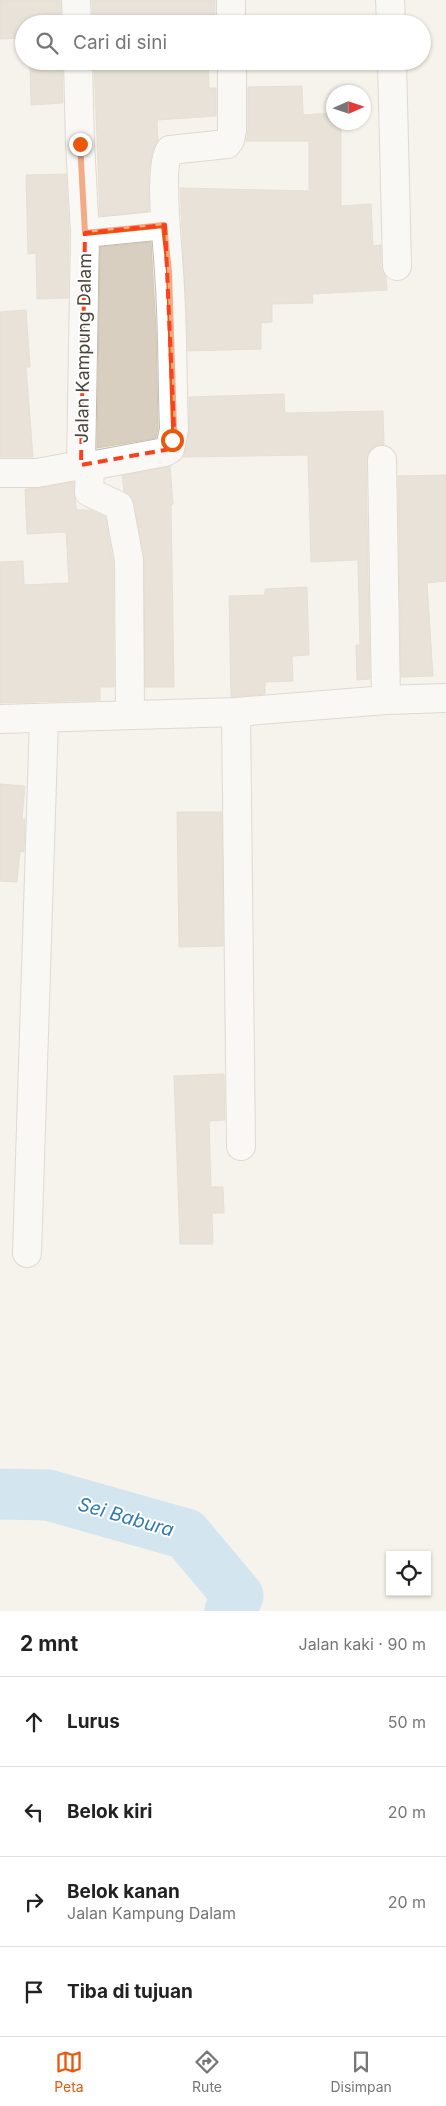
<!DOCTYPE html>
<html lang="id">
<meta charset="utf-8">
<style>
:root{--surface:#fff;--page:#f6f6f6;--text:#222;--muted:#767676;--line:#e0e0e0;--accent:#ea580c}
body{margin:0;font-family:Inter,sans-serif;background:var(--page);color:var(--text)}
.controls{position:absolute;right:15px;bottom:15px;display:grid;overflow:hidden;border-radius:0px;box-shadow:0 1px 4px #0004}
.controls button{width:45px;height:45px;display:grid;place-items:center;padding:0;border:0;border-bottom:1px solid var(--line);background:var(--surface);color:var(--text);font:25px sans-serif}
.compass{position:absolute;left:326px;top:85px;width:45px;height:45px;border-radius:50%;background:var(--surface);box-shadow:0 1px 4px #0004;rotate:87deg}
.stop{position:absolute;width:15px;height:15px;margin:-11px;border:4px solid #ea580c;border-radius:50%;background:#fff}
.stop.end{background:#ea580c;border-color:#fff;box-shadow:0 1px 5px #0008}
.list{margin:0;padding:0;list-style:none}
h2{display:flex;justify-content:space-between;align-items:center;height:65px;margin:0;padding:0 20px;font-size:21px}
h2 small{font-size:16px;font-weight:400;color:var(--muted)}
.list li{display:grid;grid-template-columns:32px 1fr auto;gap:15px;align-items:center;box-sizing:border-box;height:90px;padding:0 20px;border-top:1px solid var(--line)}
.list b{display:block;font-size:19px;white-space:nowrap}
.list p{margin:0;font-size:16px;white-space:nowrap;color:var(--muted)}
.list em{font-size:16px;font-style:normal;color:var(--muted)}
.icon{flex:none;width:28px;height:28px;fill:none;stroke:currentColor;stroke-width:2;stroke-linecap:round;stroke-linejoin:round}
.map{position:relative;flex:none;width:446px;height:1611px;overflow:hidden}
.search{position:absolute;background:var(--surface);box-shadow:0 1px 4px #0004;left:15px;right:15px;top:15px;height:55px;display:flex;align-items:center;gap:12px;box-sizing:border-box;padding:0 18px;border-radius:28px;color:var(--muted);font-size:19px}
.sheet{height:425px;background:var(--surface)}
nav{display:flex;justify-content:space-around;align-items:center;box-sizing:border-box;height:70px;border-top:1px solid var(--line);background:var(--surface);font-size:14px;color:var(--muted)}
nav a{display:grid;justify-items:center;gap:2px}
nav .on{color:var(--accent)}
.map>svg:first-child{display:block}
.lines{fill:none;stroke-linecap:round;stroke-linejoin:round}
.river{stroke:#a9d4f2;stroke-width:51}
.building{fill:#d8cfc1;stroke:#d3c7b4}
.minor-casing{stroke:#c2bbae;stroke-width:30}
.minor{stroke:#fff;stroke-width:28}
.route{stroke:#ea580c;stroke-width:6}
.marked{fill:none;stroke:#fc3f1d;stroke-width:4;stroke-dasharray:10 6;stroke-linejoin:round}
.labels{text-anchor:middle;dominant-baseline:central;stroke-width:4;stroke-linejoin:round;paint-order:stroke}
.street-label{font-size:18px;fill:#4b4439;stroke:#fff}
.water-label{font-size:19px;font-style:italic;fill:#2e7ab2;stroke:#fff}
</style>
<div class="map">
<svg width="446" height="1611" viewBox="0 0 446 1611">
<rect width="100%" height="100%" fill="#f6f3ec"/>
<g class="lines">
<path class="river" d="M 0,1494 L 48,1495 L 186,1534 L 238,1596 L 230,1611"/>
</g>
<path class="building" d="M 0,0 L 60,0 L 61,24 L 24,24 L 24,38 L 0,39 Z
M 92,0 L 215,0 L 215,24 L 93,24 Z
M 30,61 L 62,61 L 63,103 L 31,105 Z
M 94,61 L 208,61 L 209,88 L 216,88 L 216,116 L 157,120 L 158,141 L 152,153 L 149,170 L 149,211 L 100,216 Z
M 302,86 L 303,115 L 334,113 L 334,122 L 341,122 L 341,206 L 371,204 L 373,246 L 381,245 L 381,266 L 386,277 L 387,290 L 312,294 L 313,303 L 272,304 L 272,322 L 261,323 L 261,349 L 188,351 L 180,188 L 309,191 L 309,141 L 246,141 L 248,130 L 248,87 Z
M 66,174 L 69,233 L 68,298 L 37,299 L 36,253 L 28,254 L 26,175 Z
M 151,242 L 156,331 L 158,428 L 156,438 L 97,448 L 100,247 Z
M 26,310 L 30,367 L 26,367 L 33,457 L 0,457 L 0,312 Z
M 284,394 L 285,413 L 383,411 L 384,445 L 374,447 L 368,453 L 366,460 L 370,679 L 357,680 L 356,645 L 360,645 L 358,560 L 311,562 L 308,455 L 183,457 L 189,432 L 189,397 Z
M 170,466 L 173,504 L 171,505 L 174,687 L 145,687 L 144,557 L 134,503 L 131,496 L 124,491 L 122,476 Z
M 446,475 L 446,581 L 427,583 L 433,676 L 401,677 L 398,476 Z
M 74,482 L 76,510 L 90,510 L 105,517 L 113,561 L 114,687 L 100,687 L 100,700 L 0,703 L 0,562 L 23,561 L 24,585 L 69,583 L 66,532 L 27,534 L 25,489 L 40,488 Z
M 307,587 L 309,655 L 292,656 L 293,681 L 265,682 L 265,694 L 231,697 L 229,596 L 265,595 L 265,589 Z
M 0,784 L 25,786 L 22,819 L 25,819 L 24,852 L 20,851 L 17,882 L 0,881 Z
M 177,812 L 222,812 L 223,946 L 179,947 Z
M 224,1074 L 225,1120 L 209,1121 L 211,1187 L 223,1187 L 224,1213 L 212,1213 L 213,1244 L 180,1244 L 174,1076 Z"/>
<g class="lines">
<g class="minor-casing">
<path id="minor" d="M 76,0 L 77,24
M 231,0 L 231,24
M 390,0 L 391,24
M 392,61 L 397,266
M 85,233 L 165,225
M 382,460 L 386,700
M 81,465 L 90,466 L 165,452 L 170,449 L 174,429 C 172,377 173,324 169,272 C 168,249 158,165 170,150 L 227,144 L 230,140 L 232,130 L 232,61
M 90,466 L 89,492 L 119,506 L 129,560 L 130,714
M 0,473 L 37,473 L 81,465 L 85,233 L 80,144 L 78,61
M 236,712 L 241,1146
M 0,719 L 236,712 L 386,700 L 446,698
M 27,1253 L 44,719"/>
</g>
<use href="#minor" class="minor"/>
</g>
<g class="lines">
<path class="route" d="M 80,144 L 85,233 L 164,225 L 169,271 L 174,429 L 172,440"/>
</g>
<path d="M0 0H446V1611H0ZM 165,225 L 174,429 L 170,449 L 81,465 L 85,233 Z" fill="#f6f3ec" fill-opacity=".55" fill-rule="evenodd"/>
<path class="marked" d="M 165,225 L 174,429 L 170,449 L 81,465 L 85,233 Z"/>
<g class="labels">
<g class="street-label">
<text transform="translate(83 348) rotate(-89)">Jalan Kampung Dalam</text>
</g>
<g class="water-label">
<text transform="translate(126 1517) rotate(16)">Sei Babura</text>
</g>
</g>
</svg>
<div class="controls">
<button><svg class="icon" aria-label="locate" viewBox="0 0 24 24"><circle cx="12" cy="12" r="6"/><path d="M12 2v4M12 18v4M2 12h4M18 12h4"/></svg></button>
</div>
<svg class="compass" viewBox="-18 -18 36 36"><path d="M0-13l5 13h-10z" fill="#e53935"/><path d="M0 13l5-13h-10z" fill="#767676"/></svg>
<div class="stop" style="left:172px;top:440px"></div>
<div class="stop end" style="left:80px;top:144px"></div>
<div class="search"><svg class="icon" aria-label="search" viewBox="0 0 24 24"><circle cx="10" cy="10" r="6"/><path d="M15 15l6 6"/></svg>Cari di sini</div>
</div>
<section class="sheet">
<h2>2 mnt<small>Jalan kaki · 90 m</small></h2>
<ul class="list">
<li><svg class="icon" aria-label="ahead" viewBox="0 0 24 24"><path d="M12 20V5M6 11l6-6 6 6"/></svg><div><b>Lurus</b></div><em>50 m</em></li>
<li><svg class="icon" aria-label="left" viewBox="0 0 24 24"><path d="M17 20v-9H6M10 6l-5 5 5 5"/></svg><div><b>Belok kiri</b></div><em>20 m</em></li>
<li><svg class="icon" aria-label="right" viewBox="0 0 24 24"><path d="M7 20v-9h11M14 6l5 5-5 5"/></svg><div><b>Belok kanan</b><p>Jalan Kampung Dalam</p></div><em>20 m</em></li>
<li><svg class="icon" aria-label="arrive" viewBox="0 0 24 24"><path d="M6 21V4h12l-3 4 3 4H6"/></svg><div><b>Tiba di tujuan</b></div></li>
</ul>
</section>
<nav>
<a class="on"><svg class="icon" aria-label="map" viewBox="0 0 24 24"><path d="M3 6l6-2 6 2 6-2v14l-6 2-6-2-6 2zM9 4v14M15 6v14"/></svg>Peta</a>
<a><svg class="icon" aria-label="directions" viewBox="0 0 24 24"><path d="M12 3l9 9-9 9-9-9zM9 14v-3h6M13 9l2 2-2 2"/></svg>Rute</a>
<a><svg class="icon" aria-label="saved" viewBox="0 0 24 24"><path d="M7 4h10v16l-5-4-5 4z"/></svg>Disimpan</a>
</nav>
